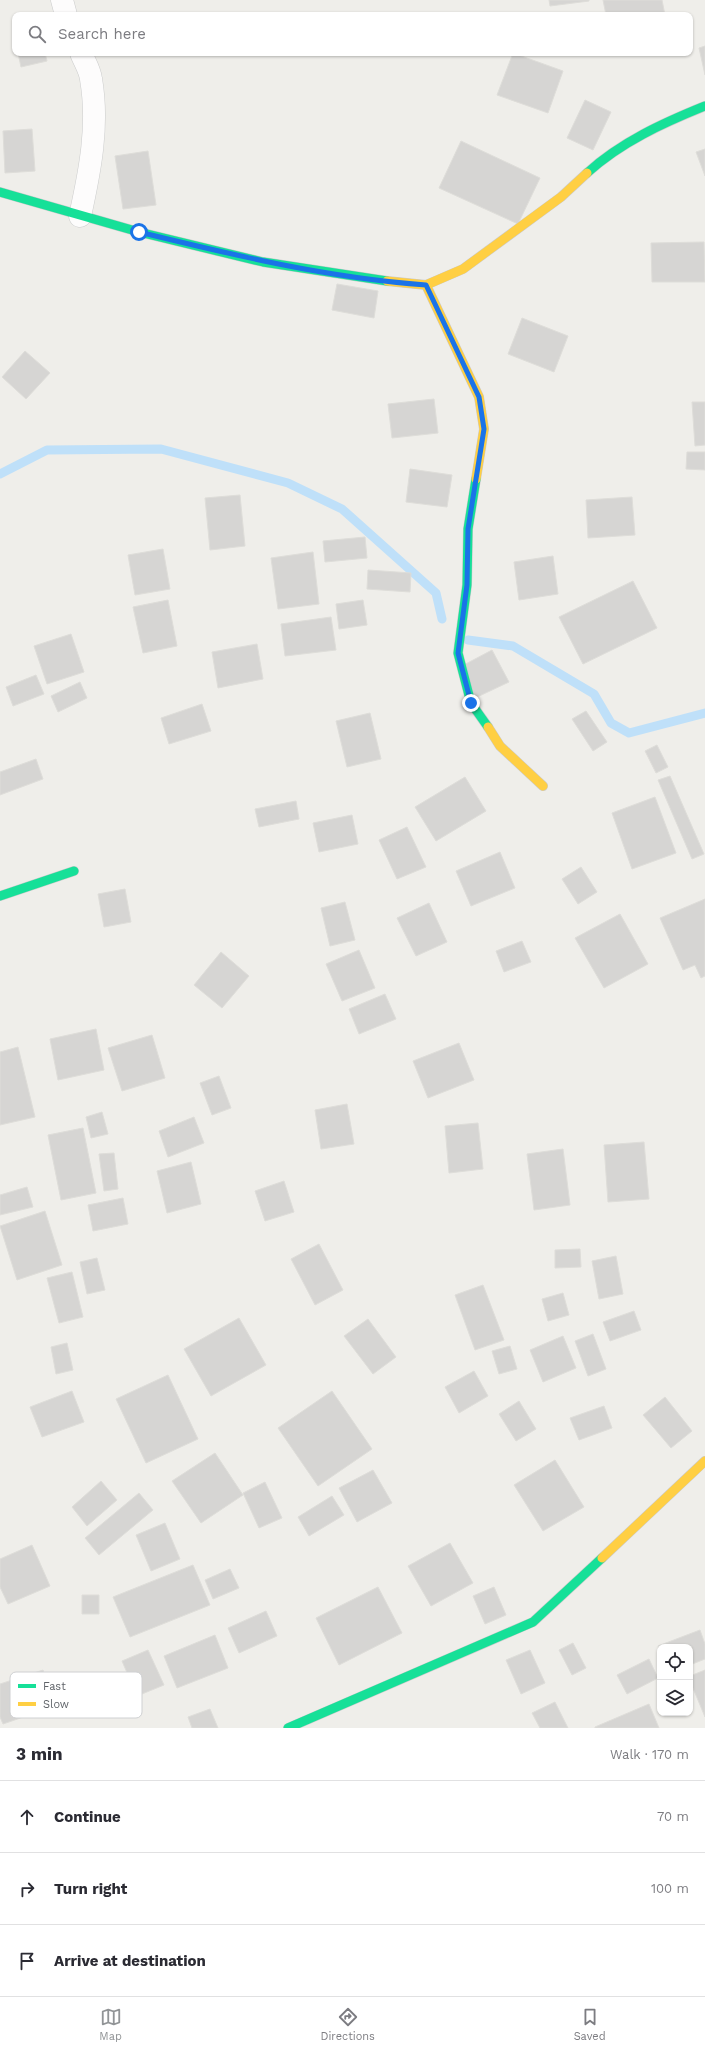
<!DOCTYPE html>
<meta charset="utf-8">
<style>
:root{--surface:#fff;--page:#f2f2f3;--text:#2b2b33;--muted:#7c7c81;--line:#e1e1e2;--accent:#919496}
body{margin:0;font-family:"Work Sans",sans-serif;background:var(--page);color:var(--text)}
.controls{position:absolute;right:12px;bottom:12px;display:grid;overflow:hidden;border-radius:8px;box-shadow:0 1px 3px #0004}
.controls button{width:36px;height:36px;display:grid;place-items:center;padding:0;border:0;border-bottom:1px solid var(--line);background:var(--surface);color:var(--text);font:20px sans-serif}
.stop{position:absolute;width:12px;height:12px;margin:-9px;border:3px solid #1a73e8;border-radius:50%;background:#fff}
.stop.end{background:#1a73e8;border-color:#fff;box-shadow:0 1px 4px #0008}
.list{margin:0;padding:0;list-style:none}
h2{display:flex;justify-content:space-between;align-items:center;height:52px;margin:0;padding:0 16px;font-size:17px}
h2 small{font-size:13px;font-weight:400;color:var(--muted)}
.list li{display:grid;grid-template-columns:26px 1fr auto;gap:12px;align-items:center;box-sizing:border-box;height:72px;padding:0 16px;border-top:1px solid var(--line)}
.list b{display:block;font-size:15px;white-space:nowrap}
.list em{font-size:13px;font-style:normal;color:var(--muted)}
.icon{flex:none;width:22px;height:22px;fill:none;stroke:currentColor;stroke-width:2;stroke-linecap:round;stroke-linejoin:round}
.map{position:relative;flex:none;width:705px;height:1728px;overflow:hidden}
.search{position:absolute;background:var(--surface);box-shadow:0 1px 3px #0004;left:12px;right:12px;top:12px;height:44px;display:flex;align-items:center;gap:10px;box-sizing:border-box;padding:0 14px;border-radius:8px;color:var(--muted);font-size:15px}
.sheet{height:268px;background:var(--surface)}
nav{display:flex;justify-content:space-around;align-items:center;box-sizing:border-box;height:56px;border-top:1px solid var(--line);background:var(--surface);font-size:11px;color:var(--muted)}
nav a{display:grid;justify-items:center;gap:2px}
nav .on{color:var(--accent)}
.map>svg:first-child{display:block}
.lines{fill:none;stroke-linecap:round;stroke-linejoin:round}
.stream{stroke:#bfe0f9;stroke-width:9}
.building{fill:#d6d5d3;stroke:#deddd9}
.street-casing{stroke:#cbcccc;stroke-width:23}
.fast-casing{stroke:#cacacb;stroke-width:10}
.slow-casing{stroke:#cacacb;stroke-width:10}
.street{stroke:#fdfcfc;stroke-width:22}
.fast{stroke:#16e098;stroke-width:9}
.slow{stroke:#ffcf43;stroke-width:9}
.route{stroke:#1a73e8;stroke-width:5}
.key{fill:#fff;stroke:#cfd0d2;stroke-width:1}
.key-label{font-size:11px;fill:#5f6368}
</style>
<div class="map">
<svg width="705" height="1728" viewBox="0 0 705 1728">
<rect width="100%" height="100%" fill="#efeeea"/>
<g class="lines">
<path class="stream" d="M 0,474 L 47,450 L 161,449 L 288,483 L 342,509 L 436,593 L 442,619
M 468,640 L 513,646 L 594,694 L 611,723 L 629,733 L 705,713"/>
</g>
<path class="building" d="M 549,0 L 589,0 L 589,1 L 550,6 Z
M 603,0 L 662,0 L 665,15 L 606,15 Z
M 705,46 L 705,75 L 699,48 Z
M 18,53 L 45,53 L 47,61 L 21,67 Z
M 513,53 L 563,71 L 548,113 L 497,95 Z
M 585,100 L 611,112 L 593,150 L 567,138 Z
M 32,129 L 35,171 L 5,173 L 3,131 Z
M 461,141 L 540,178 L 518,224 L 439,188 Z
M 705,149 L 705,176 L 696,152 Z
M 148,151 L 156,205 L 123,209 L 115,156 Z
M 704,242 L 705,282 L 652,282 L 651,243 Z
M 337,284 L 378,291 L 374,318 L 332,310 Z
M 522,318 L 568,336 L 554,372 L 508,354 Z
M 25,351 L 50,373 L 26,399 L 2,377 Z
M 434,399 L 438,433 L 392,438 L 388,404 Z
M 692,402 L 705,402 L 705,445 L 695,446 Z
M 687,452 L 705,452 L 705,470 L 686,469 Z
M 410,469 L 452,475 L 447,507 L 406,502 Z
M 240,495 L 245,546 L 210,550 L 205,498 Z
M 632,497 L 635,535 L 588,538 L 586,500 Z
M 365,537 L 367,558 L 325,562 L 323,541 Z
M 163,549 L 170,589 L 135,595 L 128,555 Z
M 313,552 L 319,604 L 278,609 L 271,558 Z
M 553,556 L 558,594 L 519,600 L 514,562 Z
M 368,570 L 411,573 L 410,592 L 367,589 Z
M 633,581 L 657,628 L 583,664 L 559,617 Z
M 168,600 L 177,646 L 143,653 L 133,607 Z
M 363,600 L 367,625 L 339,629 L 336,604 Z
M 331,617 L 336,650 L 285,656 L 281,624 Z
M 71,634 L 84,672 L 47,684 L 34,646 Z
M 257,644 L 263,679 L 218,688 L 212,652 Z
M 492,650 L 509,682 L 475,698 L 460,667 Z
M 36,675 L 44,694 L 13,706 L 6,687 Z
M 80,682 L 87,698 L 58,712 L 51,696 Z
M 202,704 L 211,731 L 169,744 L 161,718 Z
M 586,711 L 607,742 L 593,751 L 572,719 Z
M 370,713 L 381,759 L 347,767 L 336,721 Z
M 657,745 L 668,767 L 656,773 L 645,751 Z
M 36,759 L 43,779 L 0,795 L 0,772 Z
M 670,776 L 704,854 L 692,859 L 658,780 Z
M 465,777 L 486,811 L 436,841 L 415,807 Z
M 655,797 L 676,853 L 632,869 L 612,813 Z
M 296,801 L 299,819 L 259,827 L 255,809 Z
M 352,815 L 358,844 L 319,852 L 313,823 Z
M 407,827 L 426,867 L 397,879 L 379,840 Z
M 500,852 L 515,888 L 471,906 L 456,871 Z
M 581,867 L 597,892 L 578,904 L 562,879 Z
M 125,889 L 131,922 L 104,927 L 98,894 Z
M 705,899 L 705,976 L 701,978 L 695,965 L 683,970 L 660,918 Z
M 345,902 L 355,940 L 330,946 L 321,908 Z
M 429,903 L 447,942 L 416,956 L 397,918 Z
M 620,914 L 648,964 L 604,988 L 575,938 Z
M 522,941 L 531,962 L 504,972 L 496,951 Z
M 359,950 L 375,988 L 342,1001 L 326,964 Z
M 221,952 L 249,976 L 222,1008 L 194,985 Z
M 385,994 L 396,1019 L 359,1034 L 349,1009 Z
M 96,1029 L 104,1070 L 58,1080 L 50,1039 Z
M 152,1035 L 165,1078 L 122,1091 L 108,1048 Z
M 459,1043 L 474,1080 L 428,1098 L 413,1061 Z
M 18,1047 L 35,1117 L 0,1125 L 0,1052 Z
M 219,1076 L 231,1108 L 212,1115 L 200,1083 Z
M 347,1104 L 354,1144 L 321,1149 L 315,1110 Z
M 102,1112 L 108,1134 L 91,1138 L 86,1117 Z
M 194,1117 L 204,1143 L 168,1157 L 159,1131 Z
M 478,1123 L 483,1169 L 449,1173 L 445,1126 Z
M 83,1128 L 96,1193 L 61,1200 L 48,1135 Z
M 644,1142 L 649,1199 L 608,1202 L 604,1145 Z
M 563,1149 L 570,1205 L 534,1210 L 527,1154 Z
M 114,1153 L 118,1189 L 104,1191 L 99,1154 Z
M 191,1162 L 201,1204 L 167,1213 L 157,1171 Z
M 284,1181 L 294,1212 L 265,1221 L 255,1191 Z
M 27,1187 L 33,1207 L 0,1215 L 0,1195 Z
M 123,1198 L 128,1224 L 93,1231 L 88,1205 Z
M 45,1211 L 62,1265 L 17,1280 L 0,1226 Z
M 319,1244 L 343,1290 L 315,1305 L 291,1259 Z
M 580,1249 L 581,1267 L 555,1268 L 555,1250 Z
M 616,1256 L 623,1294 L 599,1299 L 592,1261 Z
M 97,1258 L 105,1290 L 87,1294 L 80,1262 Z
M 72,1272 L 83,1317 L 59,1323 L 47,1278 Z
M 483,1285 L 504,1340 L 475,1350 L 455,1295 Z
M 563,1293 L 569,1315 L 548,1321 L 542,1299 Z
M 634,1311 L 641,1330 L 610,1341 L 603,1322 Z
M 239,1318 L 266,1365 L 211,1396 L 184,1349 Z
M 368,1319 L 396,1357 L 373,1374 L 344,1336 Z
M 593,1334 L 606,1369 L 588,1376 L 575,1341 Z
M 563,1336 L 576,1368 L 543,1382 L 530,1350 Z
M 67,1343 L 73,1370 L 56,1374 L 51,1347 Z
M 510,1346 L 517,1369 L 499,1374 L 492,1351 Z
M 474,1371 L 488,1396 L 459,1413 L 445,1387 Z
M 168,1375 L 198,1439 L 146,1463 L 116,1399 Z
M 72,1391 L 84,1422 L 42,1437 L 30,1407 Z
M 332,1391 L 372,1449 L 318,1486 L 278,1428 Z
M 665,1397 L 692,1431 L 671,1448 L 643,1415 Z
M 519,1401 L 536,1429 L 516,1441 L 499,1414 Z
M 604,1406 L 612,1428 L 579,1440 L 570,1418 Z
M 215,1453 L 243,1495 L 201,1523 L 172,1481 Z
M 555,1460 L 584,1507 L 543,1531 L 514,1485 Z
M 373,1470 L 392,1503 L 357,1522 L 339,1488 Z
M 101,1481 L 117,1500 L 87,1526 L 72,1507 Z
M 265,1482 L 282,1518 L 259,1528 L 243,1493 Z
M 139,1493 L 153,1510 L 99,1555 L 85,1538 Z
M 332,1496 L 344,1515 L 309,1536 L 298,1517 Z
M 165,1523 L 180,1559 L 151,1571 L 136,1535 Z
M 450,1543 L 473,1583 L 431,1606 L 408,1566 Z
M 32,1545 L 50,1586 L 8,1604 L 0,1587 L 0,1559 Z
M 193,1565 L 210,1605 L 130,1637 L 113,1597 Z
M 230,1569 L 239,1588 L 213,1599 L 205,1580 Z
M 378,1587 L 402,1633 L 339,1665 L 316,1618 Z
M 494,1587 L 506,1615 L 485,1624 L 473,1596 Z
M 82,1595 L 99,1595 L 99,1614 L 82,1614 Z
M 266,1611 L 277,1636 L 239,1653 L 228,1628 Z
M 700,1630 L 705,1644 L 705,1659 L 690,1665 L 690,1647 L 660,1647 L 660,1650 L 658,1646 Z
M 215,1635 L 228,1668 L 177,1688 L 164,1656 Z
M 573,1643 L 586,1668 L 572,1675 L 559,1650 Z
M 148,1650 L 164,1685 L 137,1696 L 122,1661 Z
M 530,1650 L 545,1683 L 521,1694 L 506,1660 Z
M 649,1659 L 658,1678 L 627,1694 L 617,1675 Z
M 43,1670 L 55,1706 L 3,1724 L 0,1717 L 0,1684 Z
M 705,1670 L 705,1717 L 690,1681 L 690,1676 Z
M 555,1702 L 568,1728 L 540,1728 L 532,1713 Z
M 649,1704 L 659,1728 L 595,1728 L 595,1727 Z
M 210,1709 L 218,1728 L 192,1728 L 188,1717 Z"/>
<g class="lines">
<g class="street-casing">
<path id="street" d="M 62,0 L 66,15
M 80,216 C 90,171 99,125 91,79 C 90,70 84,61 81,53"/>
</g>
<g class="fast-casing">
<path id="fast" d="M 587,173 C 621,142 663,123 705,106
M 0,192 L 139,232 L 263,262 L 387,281
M 476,479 L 468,529 L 467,585 L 458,653 L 471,703 L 488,727
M 0,896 L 74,871
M 288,1728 L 533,1622 L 602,1558"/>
</g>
<g class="slow-casing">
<path id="slow" d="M 387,281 L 426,285 L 463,269 L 561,197 L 587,173
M 426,285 L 479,397 L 484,429 L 476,479
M 488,727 L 500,746 L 543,786
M 602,1558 L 705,1461"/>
</g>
<use href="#street" class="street"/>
<use href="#fast" class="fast"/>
<use href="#slow" class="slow"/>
</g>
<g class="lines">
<path class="route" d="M 139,232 C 233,255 328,278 426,285 L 479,397 L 484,429 L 468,529 L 467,585 L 458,653 L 471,703"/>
</g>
<rect x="10" y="1672" width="132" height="46" rx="6" class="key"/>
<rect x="18" y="1684" width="18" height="4" fill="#16e098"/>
<rect x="18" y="1702" width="18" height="4" fill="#ffcf43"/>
<g class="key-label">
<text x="43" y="1690">Fast</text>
<text x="43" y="1708">Slow</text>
</g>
</svg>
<div class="controls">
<button><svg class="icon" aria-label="locate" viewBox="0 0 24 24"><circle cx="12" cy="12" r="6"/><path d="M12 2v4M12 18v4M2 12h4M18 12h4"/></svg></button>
<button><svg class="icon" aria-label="layers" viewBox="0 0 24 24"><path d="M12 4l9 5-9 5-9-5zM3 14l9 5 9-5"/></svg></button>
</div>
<div class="stop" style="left:139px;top:232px"></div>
<div class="stop end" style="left:471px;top:703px"></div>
<div class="search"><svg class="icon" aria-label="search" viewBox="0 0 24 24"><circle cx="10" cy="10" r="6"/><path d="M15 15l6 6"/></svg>Search here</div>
</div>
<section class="sheet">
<h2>3 min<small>Walk · 170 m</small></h2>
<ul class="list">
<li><svg class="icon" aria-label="ahead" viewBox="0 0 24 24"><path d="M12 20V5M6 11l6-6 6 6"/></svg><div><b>Continue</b></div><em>70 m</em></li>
<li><svg class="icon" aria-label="right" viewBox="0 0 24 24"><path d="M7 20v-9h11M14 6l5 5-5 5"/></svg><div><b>Turn right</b></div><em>100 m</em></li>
<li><svg class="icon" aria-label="arrive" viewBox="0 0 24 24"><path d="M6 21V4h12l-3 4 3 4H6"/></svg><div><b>Arrive at destination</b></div></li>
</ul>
</section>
<nav>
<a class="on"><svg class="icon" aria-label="map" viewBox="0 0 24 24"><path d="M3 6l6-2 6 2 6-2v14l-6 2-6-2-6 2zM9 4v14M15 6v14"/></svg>Map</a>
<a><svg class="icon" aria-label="directions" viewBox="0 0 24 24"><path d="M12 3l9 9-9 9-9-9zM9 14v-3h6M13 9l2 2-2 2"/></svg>Directions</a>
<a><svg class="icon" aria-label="saved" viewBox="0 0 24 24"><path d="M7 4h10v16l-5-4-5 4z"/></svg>Saved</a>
</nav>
